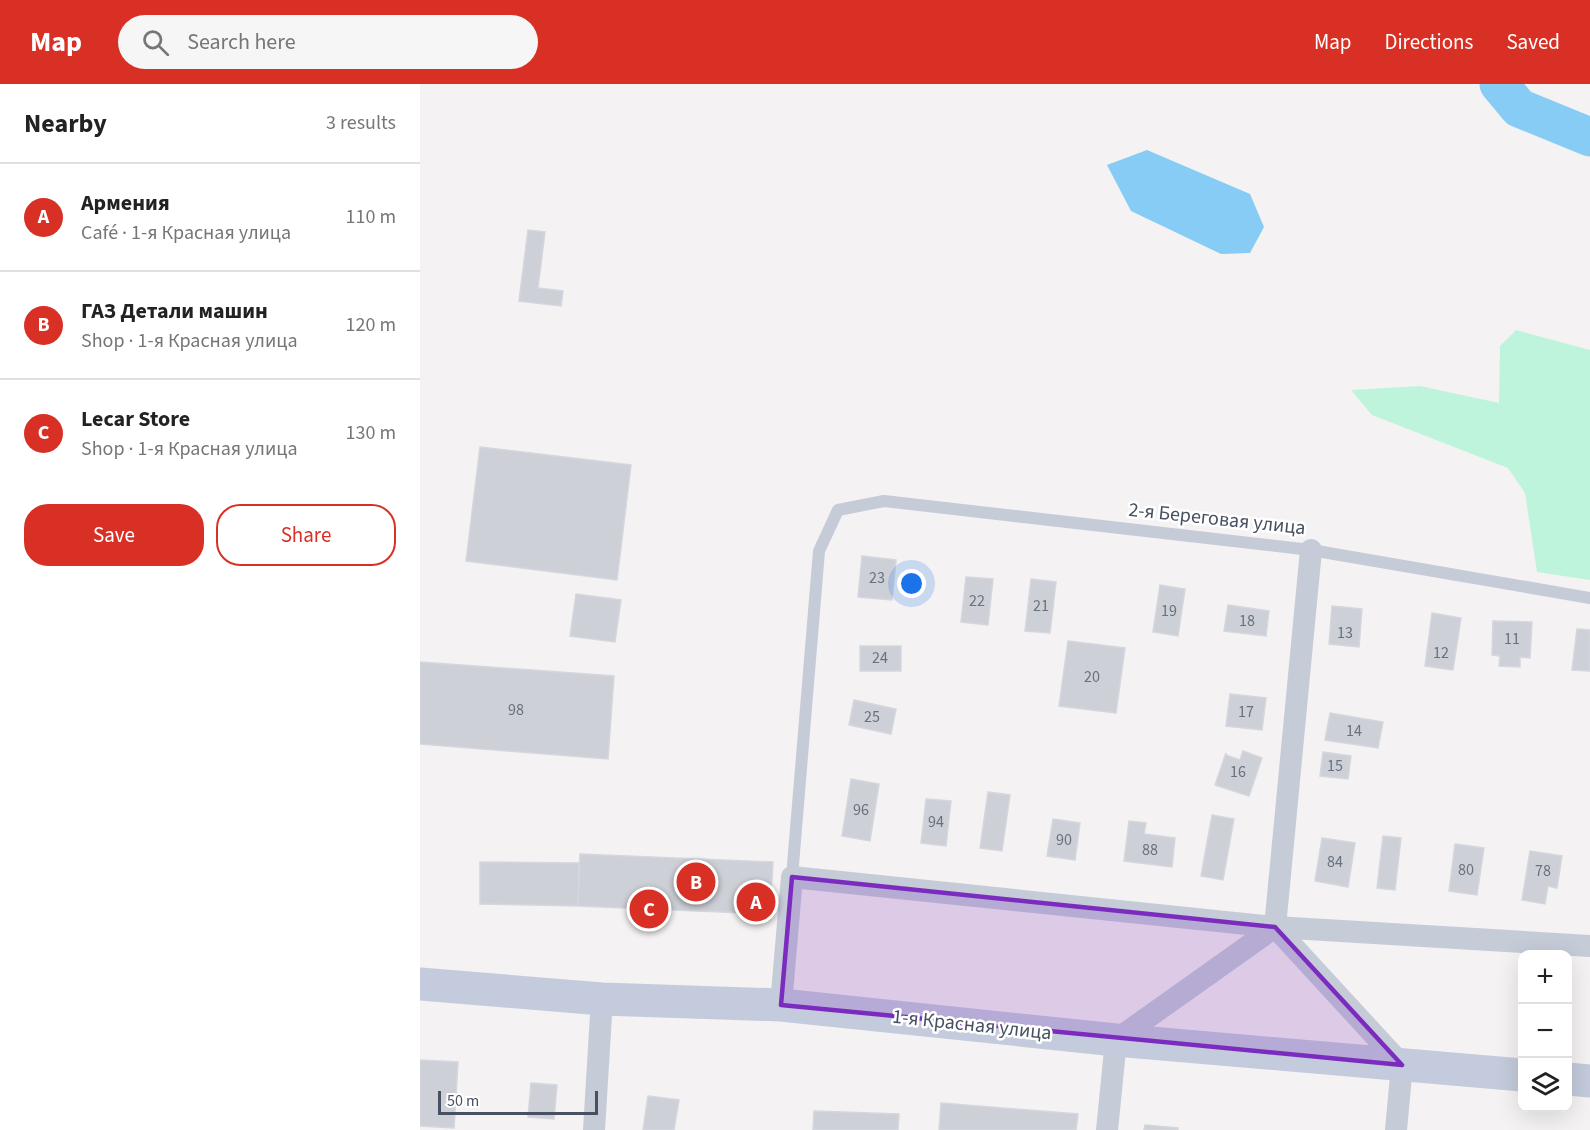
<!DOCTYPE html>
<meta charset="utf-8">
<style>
:root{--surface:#fff;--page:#f6f6f6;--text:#222;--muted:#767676;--line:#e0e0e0;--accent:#d93025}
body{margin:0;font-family:"Source Sans 3",sans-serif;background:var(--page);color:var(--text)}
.controls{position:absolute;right:18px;bottom:18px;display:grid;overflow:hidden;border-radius:12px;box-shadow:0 6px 24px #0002}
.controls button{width:54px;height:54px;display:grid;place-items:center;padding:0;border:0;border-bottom:2px solid var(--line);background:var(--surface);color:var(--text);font:30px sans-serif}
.scale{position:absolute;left:18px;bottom:15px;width:160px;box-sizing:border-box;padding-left:6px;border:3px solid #475161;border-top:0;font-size:16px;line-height:21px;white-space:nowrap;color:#475161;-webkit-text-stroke:4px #fff;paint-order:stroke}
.you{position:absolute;left:492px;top:500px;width:21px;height:21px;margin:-15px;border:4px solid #fff;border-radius:50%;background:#1a73e8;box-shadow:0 0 0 9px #1a73e833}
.badge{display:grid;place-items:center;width:39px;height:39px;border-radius:50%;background:var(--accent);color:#fff;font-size:20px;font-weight:700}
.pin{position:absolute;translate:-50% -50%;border:3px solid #fff;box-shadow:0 2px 6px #0006}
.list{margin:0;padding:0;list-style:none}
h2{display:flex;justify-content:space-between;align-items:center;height:78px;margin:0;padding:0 24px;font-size:26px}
h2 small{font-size:20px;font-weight:400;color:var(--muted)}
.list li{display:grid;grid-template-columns:39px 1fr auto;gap:18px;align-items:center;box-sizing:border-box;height:108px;padding:0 24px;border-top:2px solid var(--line)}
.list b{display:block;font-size:22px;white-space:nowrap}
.list p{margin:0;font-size:20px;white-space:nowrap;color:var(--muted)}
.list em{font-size:20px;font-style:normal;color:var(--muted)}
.actions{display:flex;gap:12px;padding:18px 24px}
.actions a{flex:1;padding:14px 0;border:2px solid var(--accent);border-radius:24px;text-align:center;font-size:21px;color:var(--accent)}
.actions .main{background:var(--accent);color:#fff}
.icon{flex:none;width:33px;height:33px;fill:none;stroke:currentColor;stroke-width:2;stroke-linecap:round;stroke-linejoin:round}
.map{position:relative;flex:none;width:1170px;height:1046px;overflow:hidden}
header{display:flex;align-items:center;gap:36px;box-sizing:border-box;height:84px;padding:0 30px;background:var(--accent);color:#fff}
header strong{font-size:28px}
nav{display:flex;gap:33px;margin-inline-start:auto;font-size:21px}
.search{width:420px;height:54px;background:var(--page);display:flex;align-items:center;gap:15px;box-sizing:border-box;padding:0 21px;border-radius:33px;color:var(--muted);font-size:22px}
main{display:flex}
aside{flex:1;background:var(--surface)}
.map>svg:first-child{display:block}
.green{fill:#bef4dc}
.water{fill:#87ccf4}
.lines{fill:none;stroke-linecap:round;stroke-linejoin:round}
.river{stroke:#87ccf4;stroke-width:39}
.building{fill:#cdd0d6;stroke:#d5d6de;stroke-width:1.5}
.service{stroke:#c5cbd7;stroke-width:12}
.minor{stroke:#c5cbd7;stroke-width:22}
.secondary{stroke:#c3cbdc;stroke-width:33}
.marked{fill:#7b2cbf;fill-opacity:0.2;stroke:#7b2cbf;stroke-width:4.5;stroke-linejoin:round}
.labels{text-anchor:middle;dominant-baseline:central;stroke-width:5;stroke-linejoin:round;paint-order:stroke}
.number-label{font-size:16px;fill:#68717e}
.street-label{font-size:20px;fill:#475161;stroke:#fff}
</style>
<header>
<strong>Map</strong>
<div class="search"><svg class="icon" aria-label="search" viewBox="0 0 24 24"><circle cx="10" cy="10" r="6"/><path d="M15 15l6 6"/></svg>Search here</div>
<nav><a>Map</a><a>Directions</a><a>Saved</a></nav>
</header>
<main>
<aside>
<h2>Nearby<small>3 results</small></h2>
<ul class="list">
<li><span class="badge">A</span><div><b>Армения</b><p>Café · 1-я Красная улица</p></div><em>110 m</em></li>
<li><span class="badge">B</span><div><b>ГАЗ Детали машин</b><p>Shop · 1-я Красная улица</p></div><em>120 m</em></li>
<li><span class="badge">C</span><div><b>Lecar Store</b><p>Shop · 1-я Красная улица</p></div><em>130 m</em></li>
</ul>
<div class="actions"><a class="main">Save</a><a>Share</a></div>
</aside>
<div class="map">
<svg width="1170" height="1046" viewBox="0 0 1170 1046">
<rect width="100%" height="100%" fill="#f4f2f2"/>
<path class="green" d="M 1096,246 L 1170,266 L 1170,496 L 1117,488 L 1105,409 L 1088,384 L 952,331 L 931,306 L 1000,302 L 1079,319 L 1080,262 Z"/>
<path class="water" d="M 727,66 L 830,110 L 844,143 L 830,169 L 801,170 L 711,127 L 687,81 Z"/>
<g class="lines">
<path class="river" d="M 1079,0 L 1099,24 L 1170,53"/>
</g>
<path class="building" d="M 108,146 L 125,148 L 118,204 L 143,207 L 141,222 L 99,217 Z
M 60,363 L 211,381 L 197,496 L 46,477 Z
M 442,472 L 476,476 L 472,516 L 438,513 Z
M 546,493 L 573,495 L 568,541 L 541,538 Z
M 611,495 L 636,498 L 630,549 L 605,547 Z
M 740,501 L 765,505 L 758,552 L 733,548 Z
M 156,510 L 201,516 L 195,558 L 150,552 Z
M 808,521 L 849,527 L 846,552 L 804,547 Z
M 912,522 L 942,525 L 939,563 L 909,560 Z
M 1012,529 L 1041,534 L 1033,586 L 1005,582 Z
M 1073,537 L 1112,538 L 1110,574 L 1100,573 L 1100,583 L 1079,582 L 1080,572 L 1072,571 Z
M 1157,545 L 1170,546 L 1170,587 L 1152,586 Z
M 648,557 L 705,564 L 696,629 L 639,622 Z
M 440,562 L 481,562 L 481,587 L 440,587 Z
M 0,578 L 194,592 L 188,675 L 0,660 Z
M 810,610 L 846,614 L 842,646 L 806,642 Z
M 434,616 L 476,625 L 471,650 L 429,641 Z
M 910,629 L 963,638 L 958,664 L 905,656 Z
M 823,667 L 842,674 L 829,712 L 795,701 L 806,669 L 806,671 L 820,676 Z
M 903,668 L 931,672 L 928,695 L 900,692 Z
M 431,695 L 459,700 L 450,757 L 422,752 Z
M 568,708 L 590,711 L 582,767 L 560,764 Z
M 506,715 L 531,717 L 526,762 L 501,759 Z
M 792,731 L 814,735 L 803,796 L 781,792 Z
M 633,735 L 660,739 L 655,776 L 627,772 Z
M 709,737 L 726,739 L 724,750 L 755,754 L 752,783 L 704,777 Z
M 963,752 L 981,754 L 975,806 L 957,804 Z
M 902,754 L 935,759 L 928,803 L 895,797 Z
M 1035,760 L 1064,764 L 1057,811 L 1029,807 Z
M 1110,767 L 1142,772 L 1137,804 L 1128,802 L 1125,820 L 1102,816 Z
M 160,770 L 353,778 L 350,830 L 158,822 Z
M 60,778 L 159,779 L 158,822 L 60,820 Z
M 0,976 L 38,978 L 34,1044 L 0,1042 Z
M 111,999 L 137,1001 L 134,1035 L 108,1033 Z
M 228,1012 L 259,1016 L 254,1046 L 223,1046 Z
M 521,1019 L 658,1030 L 656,1046 L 519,1046 Z
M 394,1027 L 479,1030 L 478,1046 L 393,1046 Z
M 725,1041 L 758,1044 L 758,1046 L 724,1046 Z"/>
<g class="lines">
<path class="service" d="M 372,793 L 399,467 L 418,426 L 464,417 L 891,466 L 1170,514"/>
<path class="minor" d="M 855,843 L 982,981 L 976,1046
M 361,921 L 372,793 L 855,843 L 1170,862
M 174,1046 L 182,915
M 687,1046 L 696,956 L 855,843 L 891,466"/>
<path class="secondary" d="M 0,900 L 182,915 L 361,921 L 696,956 L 1102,991
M 1148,995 L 1170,997"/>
</g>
<path class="marked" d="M 372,793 L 855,843 L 982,981 L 361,921 Z"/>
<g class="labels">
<g class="number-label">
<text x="457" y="494">23</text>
<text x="557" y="517">22</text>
<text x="621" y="522">21</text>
<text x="749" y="527">19</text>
<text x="827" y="537">18</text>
<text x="925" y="549">13</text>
<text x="1092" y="555">11</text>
<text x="1021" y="569">12</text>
<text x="460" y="574">24</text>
<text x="672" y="593">20</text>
<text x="96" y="626">98</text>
<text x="826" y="628">17</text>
<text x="452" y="633">25</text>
<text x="934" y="647">14</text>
<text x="915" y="682">15</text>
<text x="818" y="688">16</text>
<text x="441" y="726">96</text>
<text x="516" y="738">94</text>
<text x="644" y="756">90</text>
<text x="730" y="766">88</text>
<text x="915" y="778">84</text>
<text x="1046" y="786">80</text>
<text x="1123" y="787">78</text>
</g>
<g class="street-label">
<text transform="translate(797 435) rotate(6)">2-я Береговая улица</text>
<text transform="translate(552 941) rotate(6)">1-я Красная улица</text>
</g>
</g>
</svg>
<div class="controls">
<button>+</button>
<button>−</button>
<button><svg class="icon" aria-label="layers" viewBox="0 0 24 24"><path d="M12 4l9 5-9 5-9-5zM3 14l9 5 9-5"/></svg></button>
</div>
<div class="scale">50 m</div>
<div class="you"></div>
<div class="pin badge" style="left:336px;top:818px">A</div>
<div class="pin badge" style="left:276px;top:798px">B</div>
<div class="pin badge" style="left:229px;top:825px">C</div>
</div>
</main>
